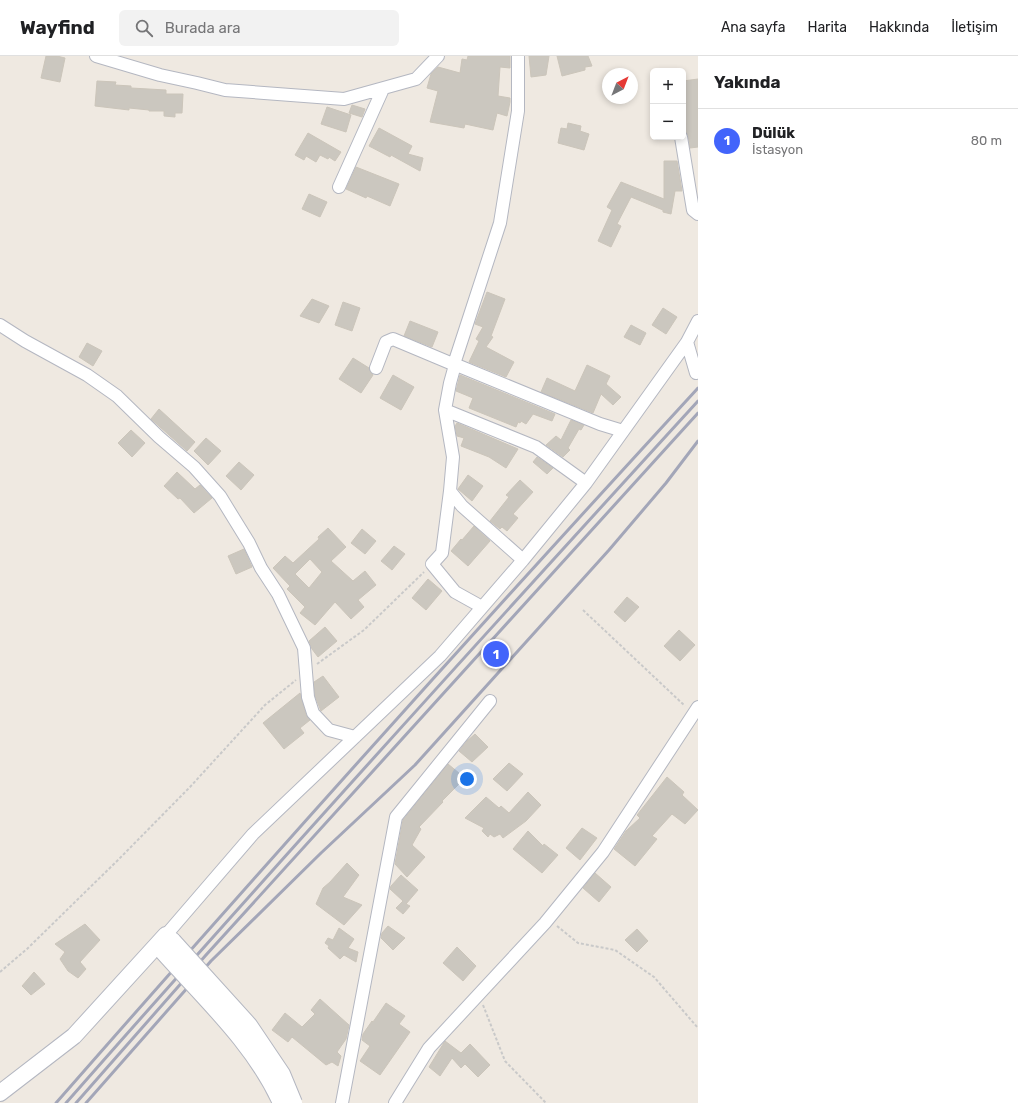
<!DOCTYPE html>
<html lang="tr">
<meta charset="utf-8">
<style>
:root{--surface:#fff;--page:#f2f2f2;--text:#202124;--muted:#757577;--line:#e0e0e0;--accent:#4264fb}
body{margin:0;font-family:Rubik,sans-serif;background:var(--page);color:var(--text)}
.controls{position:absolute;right:12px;top:12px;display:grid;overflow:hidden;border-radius:6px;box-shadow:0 2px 6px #0003}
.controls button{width:36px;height:36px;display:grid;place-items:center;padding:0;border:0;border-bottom:1px solid var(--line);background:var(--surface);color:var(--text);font:20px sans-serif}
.compass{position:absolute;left:602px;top:12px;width:36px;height:36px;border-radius:50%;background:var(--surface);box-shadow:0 2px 6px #0003;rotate:42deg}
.you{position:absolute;left:467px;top:723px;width:14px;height:14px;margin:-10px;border:3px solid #fff;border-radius:50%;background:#1a73e8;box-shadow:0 0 0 6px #1a73e833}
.badge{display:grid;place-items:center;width:26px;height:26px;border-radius:50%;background:var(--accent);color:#fff;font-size:13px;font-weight:700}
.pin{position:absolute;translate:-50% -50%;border:2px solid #fff;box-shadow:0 1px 4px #0006}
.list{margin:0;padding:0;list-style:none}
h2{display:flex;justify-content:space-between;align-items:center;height:52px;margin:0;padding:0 16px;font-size:17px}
h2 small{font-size:13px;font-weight:400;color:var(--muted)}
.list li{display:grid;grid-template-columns:26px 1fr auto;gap:12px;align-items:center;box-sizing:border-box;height:64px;padding:0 16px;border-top:1px solid var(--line)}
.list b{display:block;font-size:15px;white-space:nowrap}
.list p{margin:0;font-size:13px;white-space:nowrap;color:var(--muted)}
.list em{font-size:13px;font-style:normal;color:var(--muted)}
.icon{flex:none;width:22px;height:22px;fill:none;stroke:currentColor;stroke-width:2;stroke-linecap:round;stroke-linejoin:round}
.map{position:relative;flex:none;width:698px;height:1047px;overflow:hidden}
header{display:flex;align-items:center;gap:24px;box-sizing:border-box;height:56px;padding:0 20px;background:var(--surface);border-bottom:1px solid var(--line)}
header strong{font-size:19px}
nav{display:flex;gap:22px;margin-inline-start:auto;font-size:14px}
.search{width:280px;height:36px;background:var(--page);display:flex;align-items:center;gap:10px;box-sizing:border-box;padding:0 14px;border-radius:6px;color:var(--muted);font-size:15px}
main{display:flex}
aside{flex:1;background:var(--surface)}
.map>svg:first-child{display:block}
.building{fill:#cbc7bf;stroke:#cbc5ba;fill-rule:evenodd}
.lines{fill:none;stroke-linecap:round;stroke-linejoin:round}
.street-casing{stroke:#b4b7c1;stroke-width:14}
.secondary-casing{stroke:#b4b7c1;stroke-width:18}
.path{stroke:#c9c9c9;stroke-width:2;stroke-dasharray:3 2;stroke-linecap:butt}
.street{stroke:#fff;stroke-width:12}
.secondary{stroke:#fff;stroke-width:16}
.rail{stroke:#a3a6b8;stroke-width:3}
.secondary-bridge-casing{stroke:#b4b7c1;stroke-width:18;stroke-linecap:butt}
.secondary-bridge{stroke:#fff;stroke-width:16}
</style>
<header>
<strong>Wayfind</strong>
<div class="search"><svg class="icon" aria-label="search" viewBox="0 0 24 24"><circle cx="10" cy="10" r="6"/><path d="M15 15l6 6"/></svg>Burada ara</div>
<nav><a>Ana sayfa</a><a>Harita</a><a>Hakkında</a><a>İletişim</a></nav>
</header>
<main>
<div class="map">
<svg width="698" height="1047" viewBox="0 0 698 1047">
<rect width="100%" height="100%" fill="#efe9e1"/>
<path class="building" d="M 46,0 L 57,0 L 65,2 L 60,26 L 41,22 Z
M 468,0 L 510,0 L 510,12 L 500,11 L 498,40 L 510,42 L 510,46 L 507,60 L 497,57 L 493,74 L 465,68 L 464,72 L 430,66 L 438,35 L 427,32 L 431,18 L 438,11 L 460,17 L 462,3 L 467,4 Z
M 529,0 L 549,0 L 546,19 L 531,21 Z
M 557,0 L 588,0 L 592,10 L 585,11 L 585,14 L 562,20 Z
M 698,23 L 698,91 L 690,92 L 688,79 L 683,72 L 683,69 L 686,69 L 683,58 L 683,25 Z
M 97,25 L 116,26 L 115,29 L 131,30 L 131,32 L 166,34 L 166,38 L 183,38 L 182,57 L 175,57 L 175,61 L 164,60 L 164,55 L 149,55 L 149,54 L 129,52 L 129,54 L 95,50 Z
M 352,49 L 365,53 L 362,61 L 349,57 Z
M 327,51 L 351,59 L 346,76 L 321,68 Z
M 568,67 L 581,70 L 580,75 L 589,78 L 584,94 L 558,87 L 561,72 L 567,73 Z
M 379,72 L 412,90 L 408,98 L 423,102 L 420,115 L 391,99 L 390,101 L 369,90 Z
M 308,77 L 341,96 L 335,105 L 329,101 L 328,103 L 320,99 L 316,106 L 306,100 L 304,104 L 295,99 Z
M 664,105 L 677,105 L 682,135 L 675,135 L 671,158 L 663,156 L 663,154 L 631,141 L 617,168 L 621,170 L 611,191 L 598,185 L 612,154 L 607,151 L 621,126 L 664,143 Z
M 356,111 L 399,128 L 390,150 L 367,140 L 366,142 L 346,133 Z
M 309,138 L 327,146 L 320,161 L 302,153 Z
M 487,236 L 505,243 L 491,280 L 493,281 L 486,291 L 514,306 L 506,321 L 469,306 L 479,285 L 476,283 L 483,271 L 475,268 Z
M 312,243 L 329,250 L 319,267 L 300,260 Z
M 343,246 L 360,252 L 352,275 L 335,269 Z
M 663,252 L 677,261 L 666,278 L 652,269 Z
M 410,265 L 438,276 L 432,291 L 404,280 Z
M 631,269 L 646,277 L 640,289 L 624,281 Z
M 87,287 L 102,295 L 93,310 L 79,301 Z
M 353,302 L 369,312 L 370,316 L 373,319 L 361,337 L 339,323 Z
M 587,309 L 610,320 L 606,328 L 621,341 L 613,349 L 601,338 L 593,357 L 541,336 L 547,322 L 575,335 Z
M 393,319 L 414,331 L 401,354 L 380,342 Z
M 460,319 L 555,358 L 552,365 L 533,358 L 526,368 L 521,365 L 520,367 L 518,366 L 516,371 L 469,352 L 473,342 L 456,335 Z
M 159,353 L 195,386 L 187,395 L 151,363 Z
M 571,364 L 584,369 L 581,374 L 579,373 L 568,392 L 570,394 L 563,401 L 546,389 L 556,380 L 561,384 Z
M 457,367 L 518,393 L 506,412 L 489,401 L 461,390 L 464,382 L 457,380 L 455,370 Z
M 131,374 L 145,387 L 132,401 L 118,387 Z
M 206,382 L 221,395 L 208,409 L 194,395 Z
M 537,401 L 553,412 L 547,418 L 533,406 Z
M 239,406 L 254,419 L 241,434 L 226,420 Z
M 177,416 L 195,433 L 200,429 L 212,442 L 194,457 L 180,442 L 178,443 L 164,430 Z
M 468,419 L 483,430 L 472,445 L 458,433 Z
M 520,424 L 533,436 L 513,458 L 518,462 L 507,475 L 502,471 L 500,473 L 490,465 L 509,441 L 506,439 Z
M 474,470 L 490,485 L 468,510 L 451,495 L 461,483 L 462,484 Z
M 328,472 L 346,491 L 331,505 L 353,525 L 365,515 L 376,529 L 358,544 L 364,551 L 351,563 L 335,546 L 315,569 L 300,557 L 305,551 L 287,533 L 290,530 L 273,512 L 285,500 L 293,507 L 319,483 L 318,481 ZM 310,503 L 322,516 L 309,532 L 295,518 Z
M 362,473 L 376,485 L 365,498 L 351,487 Z
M 394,490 L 405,498 L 392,514 L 381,505 Z
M 244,493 L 252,511 L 236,518 L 228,500 Z
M 428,523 L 442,535 L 426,554 L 412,542 Z
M 627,541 L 639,551 L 625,566 L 614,556 Z
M 325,571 L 337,585 L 318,601 L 312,593 L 309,585 Z
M 679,574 L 695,589 L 680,605 L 664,590 Z
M 323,620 L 339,641 L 321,655 L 315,640 L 314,626 Z
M 300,637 L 306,659 L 310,664 L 300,672 L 304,677 L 284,693 L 263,667 Z
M 475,678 L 488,691 L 472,706 L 459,695 L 467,685 Z
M 509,707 L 523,718 L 507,735 L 493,723 Z
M 448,708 L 465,722 L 442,745 L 443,746 L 419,771 L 421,773 L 412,789 L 425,801 L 407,821 L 395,808 L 403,764 Z
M 667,721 L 684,736 L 682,739 L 698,754 L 685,768 L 672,758 L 652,780 L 657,783 L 635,810 L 614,793 L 626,775 L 640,762 L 637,759 Z
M 528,736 L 541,749 L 526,765 L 503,782 L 500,778 L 494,781 L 490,778 L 488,781 L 482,775 L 484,772 L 465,762 L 486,741 L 499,752 L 501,750 L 509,757 Z
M 582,772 L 597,782 L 580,804 L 566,792 Z
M 528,775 L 543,790 L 544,788 L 558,799 L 542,817 L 513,793 Z
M 347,807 L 359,819 L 343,841 L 362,849 L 344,869 L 316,848 L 323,832 L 330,826 Z
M 595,817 L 611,831 L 599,846 L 583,832 Z
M 401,819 L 418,834 L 406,848 L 410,850 L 403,858 L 396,852 L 403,845 L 390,833 L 391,830 Z
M 85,868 L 100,884 L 80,906 L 86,913 L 78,922 L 68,915 L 60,903 L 65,896 L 55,888 Z
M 388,870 L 405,882 L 393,894 L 381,882 L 382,877 Z
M 339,872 L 354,883 L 348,892 L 358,896 L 356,906 L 344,899 L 340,903 L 328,892 L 329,890 L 325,887 L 328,882 L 333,884 Z
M 637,873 L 648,885 L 637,896 L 625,884 Z
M 457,891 L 476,910 L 463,925 L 443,907 Z
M 34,916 L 45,928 L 31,939 L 22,930 Z
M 320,943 L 349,969 L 346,983 L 337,996 L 341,1000 L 338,1010 L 332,1006 L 326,1009 L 292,981 L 288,986 L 272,974 L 285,957 L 302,971 L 315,958 L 311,954 Z
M 386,947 L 405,960 L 399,968 L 410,976 L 380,1019 L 360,1005 L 370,990 L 362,984 L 363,978 L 372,965 L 373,966 Z
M 445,985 L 461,997 L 470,988 L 490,1009 L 478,1021 L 465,1008 L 461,1012 L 452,1002 L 440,1020 L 429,1011 Z"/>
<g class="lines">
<g class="street-casing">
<path id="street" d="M 96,0 L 160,19 L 197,27 L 225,34 L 344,43 L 416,23 L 438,0
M 518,0 L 518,55 L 500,167 L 454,308 L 455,309 L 450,327 L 445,354 L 453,401 L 450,435 L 462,450 L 523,504
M 681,81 L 693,154 L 698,158
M 339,131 L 383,33
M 0,269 L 25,285 L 87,319 L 117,340 L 159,381 L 194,411 L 220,440 L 249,487 L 261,512 L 278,538 L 304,592 L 308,641 L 313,657 L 329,674 L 355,681
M 454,308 L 600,368 L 623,375
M 376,312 L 386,286 L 393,283 L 455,309
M 696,317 L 687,286 L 698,265
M 445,354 L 536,391 L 586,427
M 450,435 L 442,497 L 432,508 L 455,536 L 482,551
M 166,879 L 253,778 L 440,600 L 523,504 L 586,427 L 687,286
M 342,1047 L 396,761 L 490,645
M 395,1047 L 429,992 L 545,867 L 603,796 L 698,651"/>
</g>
<g class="secondary-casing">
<path id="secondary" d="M 0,1037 L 74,980 L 166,879 L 173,885"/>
</g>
<path class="path" d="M 583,554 L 685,650
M 317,608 L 364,574 L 424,516
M 557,870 L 578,887 L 615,894 L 654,921 L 698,972
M 0,916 L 27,893 L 118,804 L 190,731 L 265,649 L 296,624
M 483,949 L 505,1005 L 546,1047"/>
<use href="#street" class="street"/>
<use href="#secondary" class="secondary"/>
<path class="rail" d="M 56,1047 C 267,806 481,568 698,332
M 66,1047 C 274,810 486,577 698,345
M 76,1047 L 206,899 L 698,357
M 86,1047 L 211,905 L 321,797 L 415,709 L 609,494 L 666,427 L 698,385"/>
<g class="secondary-bridge-casing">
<path id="secondary-bridge" d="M 173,885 L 249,969 L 282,1018 L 294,1047
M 163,896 C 205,943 255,989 281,1047"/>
</g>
<use href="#secondary-bridge" class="secondary-bridge"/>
</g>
</svg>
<div class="controls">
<button>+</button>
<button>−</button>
</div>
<svg class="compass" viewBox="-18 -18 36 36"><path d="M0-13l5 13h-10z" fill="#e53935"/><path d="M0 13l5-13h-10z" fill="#757577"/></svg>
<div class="you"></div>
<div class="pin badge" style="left:496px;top:598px">1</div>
</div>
<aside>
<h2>Yakında<small></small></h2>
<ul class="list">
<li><span class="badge">1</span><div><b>Dülük</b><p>İstasyon</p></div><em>80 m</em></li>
</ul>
</aside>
</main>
